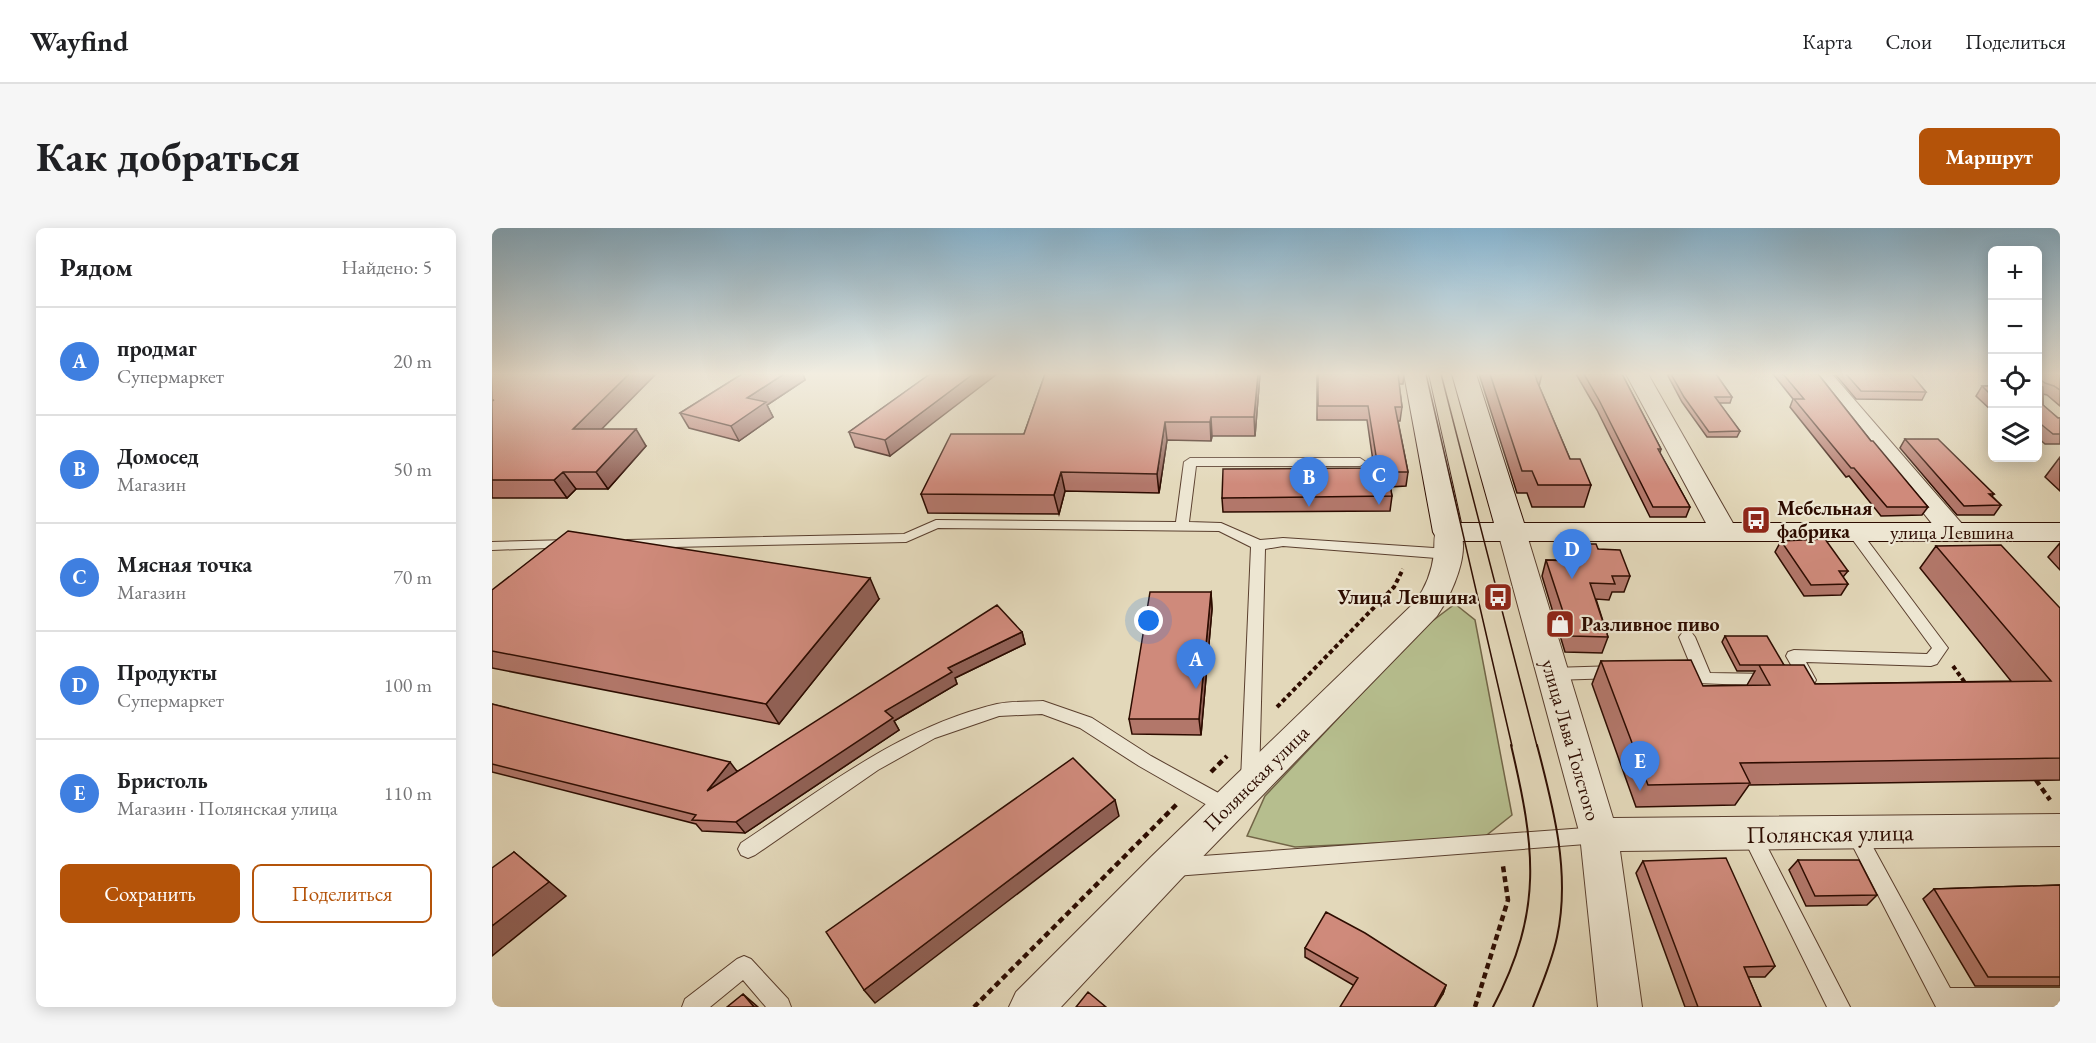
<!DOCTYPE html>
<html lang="ru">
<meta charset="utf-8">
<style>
:root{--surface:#fff;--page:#f6f6f6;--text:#202124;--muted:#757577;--line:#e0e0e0;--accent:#b45309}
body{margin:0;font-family:"EB Garamond",serif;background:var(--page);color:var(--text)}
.controls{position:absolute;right:18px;top:18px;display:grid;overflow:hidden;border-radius:9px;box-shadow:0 3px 15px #0003}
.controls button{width:54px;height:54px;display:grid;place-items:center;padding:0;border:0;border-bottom:2px solid var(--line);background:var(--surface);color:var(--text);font:30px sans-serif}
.you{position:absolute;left:657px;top:393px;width:21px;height:21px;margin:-15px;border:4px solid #fff;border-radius:50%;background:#1a73e8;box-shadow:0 0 0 9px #1a73e833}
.badge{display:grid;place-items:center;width:39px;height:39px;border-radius:50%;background:var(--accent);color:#fff;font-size:20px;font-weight:700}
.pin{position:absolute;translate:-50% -50px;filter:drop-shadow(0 2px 3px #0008)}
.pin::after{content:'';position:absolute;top:32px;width:21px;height:18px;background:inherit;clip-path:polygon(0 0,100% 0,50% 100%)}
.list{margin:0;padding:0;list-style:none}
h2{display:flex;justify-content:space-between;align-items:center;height:78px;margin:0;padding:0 24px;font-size:26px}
h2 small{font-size:20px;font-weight:400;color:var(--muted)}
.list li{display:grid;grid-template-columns:39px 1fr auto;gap:18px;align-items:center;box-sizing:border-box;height:108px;padding:0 24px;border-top:2px solid var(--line)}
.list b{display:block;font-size:22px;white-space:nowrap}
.list p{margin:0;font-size:20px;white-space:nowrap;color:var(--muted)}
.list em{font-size:20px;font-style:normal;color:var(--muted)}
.actions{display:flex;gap:12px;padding:18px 24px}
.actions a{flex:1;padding:14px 0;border:2px solid var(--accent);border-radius:9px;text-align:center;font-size:21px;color:var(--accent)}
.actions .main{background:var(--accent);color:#fff}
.icon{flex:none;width:33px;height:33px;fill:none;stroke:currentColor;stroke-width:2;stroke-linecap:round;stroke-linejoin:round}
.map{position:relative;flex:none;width:1568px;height:779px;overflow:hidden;border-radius:9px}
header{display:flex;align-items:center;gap:36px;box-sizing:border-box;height:84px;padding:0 30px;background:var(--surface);border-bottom:2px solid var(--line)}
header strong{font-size:28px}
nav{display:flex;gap:33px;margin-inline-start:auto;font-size:21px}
.intro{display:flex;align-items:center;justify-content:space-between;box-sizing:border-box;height:144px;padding:0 36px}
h1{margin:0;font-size:42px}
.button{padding:15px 27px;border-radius:9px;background:var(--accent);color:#fff;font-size:21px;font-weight:700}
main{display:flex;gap:36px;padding:0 36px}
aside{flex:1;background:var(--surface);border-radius:9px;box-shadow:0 3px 15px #0003}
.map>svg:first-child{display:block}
.green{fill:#b6be8e;stroke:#726547;stroke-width:1.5}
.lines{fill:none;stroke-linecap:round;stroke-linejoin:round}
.lane-casing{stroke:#5a3f2e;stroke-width:2}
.street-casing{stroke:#5a3f2e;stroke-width:2}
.secondary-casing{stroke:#2d0c00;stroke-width:2}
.path-far1{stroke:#2d0c00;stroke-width:4;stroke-dasharray:4.5 3;stroke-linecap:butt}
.path{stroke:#2d0c00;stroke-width:4.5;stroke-dasharray:6 4;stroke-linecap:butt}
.lane{fill:#ede6d2;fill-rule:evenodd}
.street{fill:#ede6d2;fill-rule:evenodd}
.secondary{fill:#ede6d2;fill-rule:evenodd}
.tram-far1{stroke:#2d0c00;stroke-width:1.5}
.tram{stroke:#2d0c00;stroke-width:2}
.wall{fill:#b2776a;stroke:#2d0c00;stroke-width:1.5}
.shaded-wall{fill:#916156;stroke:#2d0c00;stroke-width:1.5}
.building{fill:#cf8a7b;stroke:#2d0c00;stroke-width:1.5}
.labels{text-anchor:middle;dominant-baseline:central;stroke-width:4.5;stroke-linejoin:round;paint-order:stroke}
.poi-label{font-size:20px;font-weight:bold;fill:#2d0c00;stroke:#ede6d2;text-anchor:start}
.street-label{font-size:20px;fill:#2d0c00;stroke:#ede6d2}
.near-street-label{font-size:24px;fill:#2d0c00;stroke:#ede6d2}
</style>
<header>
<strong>Wayfind</strong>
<nav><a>Карта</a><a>Слои</a><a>Поделиться</a></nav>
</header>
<div class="intro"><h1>Как добраться</h1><a class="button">Маршрут</a></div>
<main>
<aside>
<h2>Рядом<small>Найдено: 5</small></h2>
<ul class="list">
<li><span class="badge" style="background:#3f7fe0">A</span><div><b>продмаг</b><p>Супермаркет</p></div><em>20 m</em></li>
<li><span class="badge" style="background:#3f7fe0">B</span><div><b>Домосед</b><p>Магазин</p></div><em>50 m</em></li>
<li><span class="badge" style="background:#3f7fe0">C</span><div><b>Мясная точка</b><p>Магазин</p></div><em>70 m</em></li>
<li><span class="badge" style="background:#3f7fe0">D</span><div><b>Продукты</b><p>Супермаркет</p></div><em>100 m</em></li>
<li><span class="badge" style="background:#3f7fe0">E</span><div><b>Бристоль</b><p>Магазин · Полянская улица</p></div><em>110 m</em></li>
</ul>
<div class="actions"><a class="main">Сохранить</a><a>Поделиться</a></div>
</aside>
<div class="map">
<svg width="1568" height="779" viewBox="0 0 1568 779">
<rect width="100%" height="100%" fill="#e3d8ba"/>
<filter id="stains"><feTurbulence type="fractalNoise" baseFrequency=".00333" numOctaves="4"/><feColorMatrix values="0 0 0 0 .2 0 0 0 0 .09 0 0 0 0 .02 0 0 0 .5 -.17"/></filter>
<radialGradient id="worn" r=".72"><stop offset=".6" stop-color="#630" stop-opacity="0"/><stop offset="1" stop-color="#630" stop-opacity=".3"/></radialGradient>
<path class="green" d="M 963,376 L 983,392 L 1020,587 L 991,610 L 803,619 L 755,608 L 773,568 L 931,400 Z"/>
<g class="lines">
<g class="lane-casing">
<path id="lane" d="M 698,230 L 868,230 L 874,234 L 868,238 L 704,238 L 697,294 L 729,295 L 768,312 L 791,310 L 957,321 L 964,326 L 957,331 L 791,318 L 773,321 L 767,552 L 764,557 L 758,559 L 752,557 L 749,552 L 759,319 L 727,303 L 446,300 L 414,314 L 135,320 L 128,316 L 135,312 L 412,306 L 444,292 L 684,294 L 692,234 Z
M 1362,300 L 1367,301 L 1456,420 L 1445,436 L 1439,438 L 1314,434 L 1324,452 L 1322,456 L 1306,456 L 1304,452 L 1306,449 L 1294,428 L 1296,424 L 1302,422 L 1435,426 L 1440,420 L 1355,304 Z
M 78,312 L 83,313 L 85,316 L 83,319 L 0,322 L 0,314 Z
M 1195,403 L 1200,405 L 1203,409 L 1218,445 L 1279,446 L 1285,448 L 1287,452 L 1285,456 L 1279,458 L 1206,455 L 1187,409 L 1190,405 Z
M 1125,438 L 1131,440 L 1133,444 L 1131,448 L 1125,450 L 1060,452 L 1054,450 L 1052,446 L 1054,442 L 1060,440 Z
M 551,473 L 600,490 L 659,528 L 741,573 L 744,579 L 741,585 L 735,587 L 729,585 L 647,538 L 588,500 L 550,486 L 507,488 L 443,510 L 386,542 L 263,627 L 256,630 L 249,627 L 246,621 L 249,615 C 331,561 408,499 505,476 C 520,473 536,474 551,473 Z
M 1363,597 L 1370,599 L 1458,760 L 1568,760 L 1568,779 L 1444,779 L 1354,605 L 1356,599 Z
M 1107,599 L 1114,601 L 1116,607 L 1114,613 L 1107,615 L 683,648 L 676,645 L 673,639 L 676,633 L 683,630 Z
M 1259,599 L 1266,601 L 1358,779 L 1335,779 L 1250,607 L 1252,601 Z
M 252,728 L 259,731 L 296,771 L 299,779 L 274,779 L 251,752 L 218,779 L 190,779 L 193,771 L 245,731 Z"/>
</g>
<g class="street-casing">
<path id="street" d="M 1134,146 L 1156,146 L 1246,304 L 1242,310 L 1232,313 L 1222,310 Z
M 1318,146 L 1340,146 L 1471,297 L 1475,303 L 1471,309 L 1461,312 L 1451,309 Z
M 956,295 L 966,298 C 981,322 959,368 945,388 L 688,652 L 569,779 L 517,779 L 524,764 L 660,628 L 923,374 C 934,359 940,343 942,325 C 943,315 941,306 946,298 Z
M 1020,295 L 1030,298 L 1034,304 L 1121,590 L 1568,586 L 1568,618 L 1128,623 L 1150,779 L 1106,779 L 1088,607 L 1006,304 L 1010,298 Z"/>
</g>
<g class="secondary-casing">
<path id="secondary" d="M 912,146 L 936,146 L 969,295 L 1002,295 L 960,146 L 984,146 L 1032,295 L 1568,295 L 1568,313 L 956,313 L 945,311 L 941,304 Z"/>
</g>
<path class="path-far1" d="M 1461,438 L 1474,456
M 785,479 L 902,359 L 911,341"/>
<path class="path" d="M 719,544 L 735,528
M 1544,552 L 1558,572
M 482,779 L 685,576
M 983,779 L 1016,672 L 1011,638"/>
<use href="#lane" class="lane"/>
<use href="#street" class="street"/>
<use href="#secondary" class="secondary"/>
<path class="tram-far1" d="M 934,146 L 1020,518
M 949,146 L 1045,518"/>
<path class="tram" d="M 1001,779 C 1052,682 1043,619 1019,517
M 1041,779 C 1050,756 1060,733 1065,709 C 1079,645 1061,578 1045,517"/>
</g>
<path class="wall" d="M 0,146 L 110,201 L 154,218 L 116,261 L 84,261 L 75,270 L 0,270 Z
M 250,146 L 311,146 L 313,152 L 275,177 L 281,189 L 247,213 L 197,200 L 188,185 Z
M 438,146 L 398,228 L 363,219 L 357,204 Z
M 553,146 L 768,146 L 763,208 L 720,208 L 719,213 L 675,212 L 667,265 L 573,263 L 567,286 L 436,285 L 429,266 L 532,206 Z
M 825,146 L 912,146 L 911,156 L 907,156 L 910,179 L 908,193 L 906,193 L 916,244 L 914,258 L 898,259 L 900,268 L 898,283 L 731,284 L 730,270 L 882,240 L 875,192 L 825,192 Z
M 987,146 L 1050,146 L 1047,158 L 1078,231 L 1099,257 L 1092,279 L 1040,279 L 1035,265 L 1025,265 Z
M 1084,146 L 1130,146 L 1169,221 L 1168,225 L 1198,279 L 1194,289 L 1158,289 L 1105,182 Z
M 1175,146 L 1224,146 L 1240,169 L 1238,175 L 1227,175 L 1248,203 L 1245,209 L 1215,209 L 1190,174 Z
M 1281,146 L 1326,146 L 1379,213 L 1436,279 L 1430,287 L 1389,288 L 1357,248 L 1354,249 L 1298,179 L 1301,171 Z
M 1343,146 L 1419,146 L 1434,164 L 1430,172 L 1364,171 Z
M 1545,146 L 1568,146 L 1568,178 L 1555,167 L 1551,166 L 1551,177 L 1566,190 L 1568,190 L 1568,216 L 1553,216 L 1545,209 Z
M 1490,158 L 1500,158 L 1500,183 L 1484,168 Z
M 1413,211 L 1502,266 L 1500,268 L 1509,277 L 1502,287 L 1465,287 L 1408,220 Z
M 1568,229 L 1568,263 L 1553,249 Z
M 1289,313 L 1356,343 L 1351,349 L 1356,356 L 1349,367 L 1312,368 L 1283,324 Z
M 1568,315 L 1568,342 L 1556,329 Z
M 1072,316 L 1106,321 L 1138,348 L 1132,364 L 1120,364 L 1117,372 L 1104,371 L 1116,409 L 1110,425 L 1073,424 L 1050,348 L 1054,332 L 1067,332 Z
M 1444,318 L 1568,380 L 1568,552 L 1257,557 L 1243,577 L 1144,579 L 1100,456 L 1109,433 L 1211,458 L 1255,457 L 1263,443 L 1245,443 L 1230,414 L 1233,408 L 1292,437 L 1323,456 L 1519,453 L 1428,340 Z
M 0,362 L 387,371 L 287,496 L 0,440 Z
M 719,364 L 720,381 L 709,507 L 640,506 L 637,491 Z
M 530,404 L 533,416 L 463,450 L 465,456 L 402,493 L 407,502 L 253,605 L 210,603 L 204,596 L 0,544 L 0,476 L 246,543 Z
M 1306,632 L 1385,667 L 1375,677 L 1314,678 L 1297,642 Z
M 1151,633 L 1283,738 L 1273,749 L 1256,749 L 1269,779 L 1193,779 L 1144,645 Z
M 1568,657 L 1568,758 L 1483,758 L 1431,671 L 1442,661 Z
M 813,720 L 954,757 L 951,766 L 861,757 L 813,729 Z"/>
<path class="shaded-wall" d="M 137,146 L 164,146 L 93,218 L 81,201 Z
M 292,146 L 311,146 L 313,152 L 275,177 L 281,189 L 247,213 L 239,198 L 255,170 Z
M 481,146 L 505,146 L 398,228 L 393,212 Z
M 766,146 L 768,146 L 763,208 L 762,189 Z
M 719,189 L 720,208 L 719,213 L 718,194 Z
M 673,194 L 675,212 L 667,265 L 665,246 Z
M 144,201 L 154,218 L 116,261 L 104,244 Z
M 71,244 L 84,261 L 75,270 L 62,252 Z
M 569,244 L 573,263 L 567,286 L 562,267 Z
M 378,350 L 387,371 L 287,496 L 274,476 Z
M 719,364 L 720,381 L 709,507 L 707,491 Z
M 530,404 L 533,416 L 463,450 L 465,456 L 402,493 L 407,502 L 253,605 L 244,594 L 393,483 L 456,440 Z
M 238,534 L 247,546 L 215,563 Z
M 623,572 L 627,588 L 383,775 L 372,762 Z
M 22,624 L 74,668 L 0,728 L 0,698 Z
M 954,757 L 951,766 L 943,779 L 942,779 Z
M 251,766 L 266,779 L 262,779 Z"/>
<path class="building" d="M 0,146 L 137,146 L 81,201 L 144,201 L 104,244 L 71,244 L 62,252 L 0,252 L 0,173 L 2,172 L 0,172 Z
M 250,146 L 292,146 L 255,170 L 274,174 L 239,198 L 188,185 Z
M 438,146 L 481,146 L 393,212 L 357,204 Z
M 553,146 L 766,146 L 762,189 L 719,189 L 718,194 L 673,194 L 665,246 L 569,244 L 562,267 L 429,266 L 459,206 L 532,206 Z
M 826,146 L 906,146 L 910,179 L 903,179 L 916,244 L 896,244 L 900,268 L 730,270 L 731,241 L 886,240 L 876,178 L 826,178 Z
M 998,146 L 1043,146 L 1045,153 L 1078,231 L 1088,231 L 1099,257 L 1046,257 L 1040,243 L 1030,243 Z
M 1092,146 L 1130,146 L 1169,221 L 1166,221 L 1198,279 L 1161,279 L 1107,172 Z
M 1179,146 L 1224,146 L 1240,169 L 1223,169 L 1248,203 L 1217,204 L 1192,169 Z
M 1291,146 L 1326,146 L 1379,213 L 1381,213 L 1436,279 L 1395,279 L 1362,240 L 1359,240 L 1302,171 L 1312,171 Z
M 1354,146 L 1419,146 L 1434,164 L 1369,163 Z
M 1545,146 L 1568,146 L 1568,162 L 1562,158 L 1553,155 L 1545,149 Z
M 1490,158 L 1500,158 L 1500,168 Z
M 1545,158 L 1551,159 L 1551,177 L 1566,190 L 1568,190 L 1568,206 L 1561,206 L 1545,193 Z
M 1413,211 L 1446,211 L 1502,266 L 1497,266 L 1509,277 L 1472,278 Z
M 76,303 L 378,350 L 274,476 L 0,423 L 0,362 Z
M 1333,311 L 1356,343 L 1347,343 L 1356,356 L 1319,357 L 1289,313 Z
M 1072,316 L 1104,316 L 1106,321 L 1128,322 L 1138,348 L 1120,348 L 1123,356 L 1098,355 L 1116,409 L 1079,408 L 1054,332 L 1077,333 Z
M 1509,317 L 1568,380 L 1568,530 L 1248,535 L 1258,555 L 1156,557 L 1109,433 L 1199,432 L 1211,458 L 1278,457 L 1267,437 L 1312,437 L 1323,456 L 1559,453 L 1444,318 Z
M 658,364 L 719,364 L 707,491 L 637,491 Z
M 505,377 L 530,404 L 456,440 L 460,444 L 393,483 L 401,490 L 244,594 L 200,592 L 204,587 L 0,536 L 0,476 L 238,534 L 215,563 Z
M 1233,408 L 1275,408 L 1292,437 L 1248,437 Z
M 581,530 L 623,572 L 372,762 L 334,704 Z
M 22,624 L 57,654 L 0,698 L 0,640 Z
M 1234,630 L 1283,738 L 1252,739 L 1269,779 L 1206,779 L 1151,633 Z
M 1306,632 L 1367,632 L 1385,667 L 1323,668 Z
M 1568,657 L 1568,749 L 1496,749 L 1442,661 Z
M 834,684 L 873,705 L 954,757 L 942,779 L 848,779 L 866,750 L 813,720 Z
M 596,764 L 614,779 L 584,779 Z
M 251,766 L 262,779 L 235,779 Z"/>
<linearGradient id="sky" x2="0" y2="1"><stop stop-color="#87b6d3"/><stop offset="0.57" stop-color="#f2ede0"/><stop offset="1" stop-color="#f2ede0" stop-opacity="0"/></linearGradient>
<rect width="1568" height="256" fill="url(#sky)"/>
<defs>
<g id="bus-square" transform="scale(1.5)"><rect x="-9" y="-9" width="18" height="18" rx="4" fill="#8f2418" stroke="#ede6d2"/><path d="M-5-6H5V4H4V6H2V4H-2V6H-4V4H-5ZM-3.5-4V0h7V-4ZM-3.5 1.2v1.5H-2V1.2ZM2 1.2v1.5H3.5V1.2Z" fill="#fff"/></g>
<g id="shop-square" transform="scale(1.5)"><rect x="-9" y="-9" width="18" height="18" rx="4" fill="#8f2418" stroke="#ede6d2"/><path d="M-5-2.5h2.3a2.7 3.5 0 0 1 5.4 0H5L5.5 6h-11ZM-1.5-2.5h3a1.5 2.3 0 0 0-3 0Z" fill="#fff"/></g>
</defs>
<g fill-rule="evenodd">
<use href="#bus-square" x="1264" y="292"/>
<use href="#bus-square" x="1006" y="369"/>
<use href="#shop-square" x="1068" y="396"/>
</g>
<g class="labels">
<g class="poi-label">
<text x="1285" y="280">Мебельная<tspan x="1285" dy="23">фабрика</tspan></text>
<text x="985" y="369" text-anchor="end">Улица Левшина</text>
<text x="1089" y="396">Разливное пиво</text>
</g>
<g class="street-label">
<text x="1460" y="304">улица Левшина</text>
<text transform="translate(1079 512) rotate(74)">улица Льва Толстого</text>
<text transform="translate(764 550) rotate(-45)">Полянская улица</text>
</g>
<g class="near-street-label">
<text transform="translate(1338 605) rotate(-1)">Полянская улица</text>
</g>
</g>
<rect width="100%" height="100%" filter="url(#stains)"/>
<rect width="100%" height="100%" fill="url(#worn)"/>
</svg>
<div class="controls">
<button>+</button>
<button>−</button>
<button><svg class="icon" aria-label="locate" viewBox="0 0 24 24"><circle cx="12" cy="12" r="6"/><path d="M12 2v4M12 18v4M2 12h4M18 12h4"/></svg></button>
<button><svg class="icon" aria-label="layers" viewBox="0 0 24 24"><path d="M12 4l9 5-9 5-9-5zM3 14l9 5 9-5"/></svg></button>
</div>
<div class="you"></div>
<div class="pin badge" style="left:704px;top:461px;background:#3f7fe0">A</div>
<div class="pin badge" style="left:817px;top:279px;background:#3f7fe0">B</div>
<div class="pin badge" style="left:887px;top:277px;background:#3f7fe0">C</div>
<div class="pin badge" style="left:1080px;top:351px;background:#3f7fe0">D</div>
<div class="pin badge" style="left:1148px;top:563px;background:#3f7fe0">E</div>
</div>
</main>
